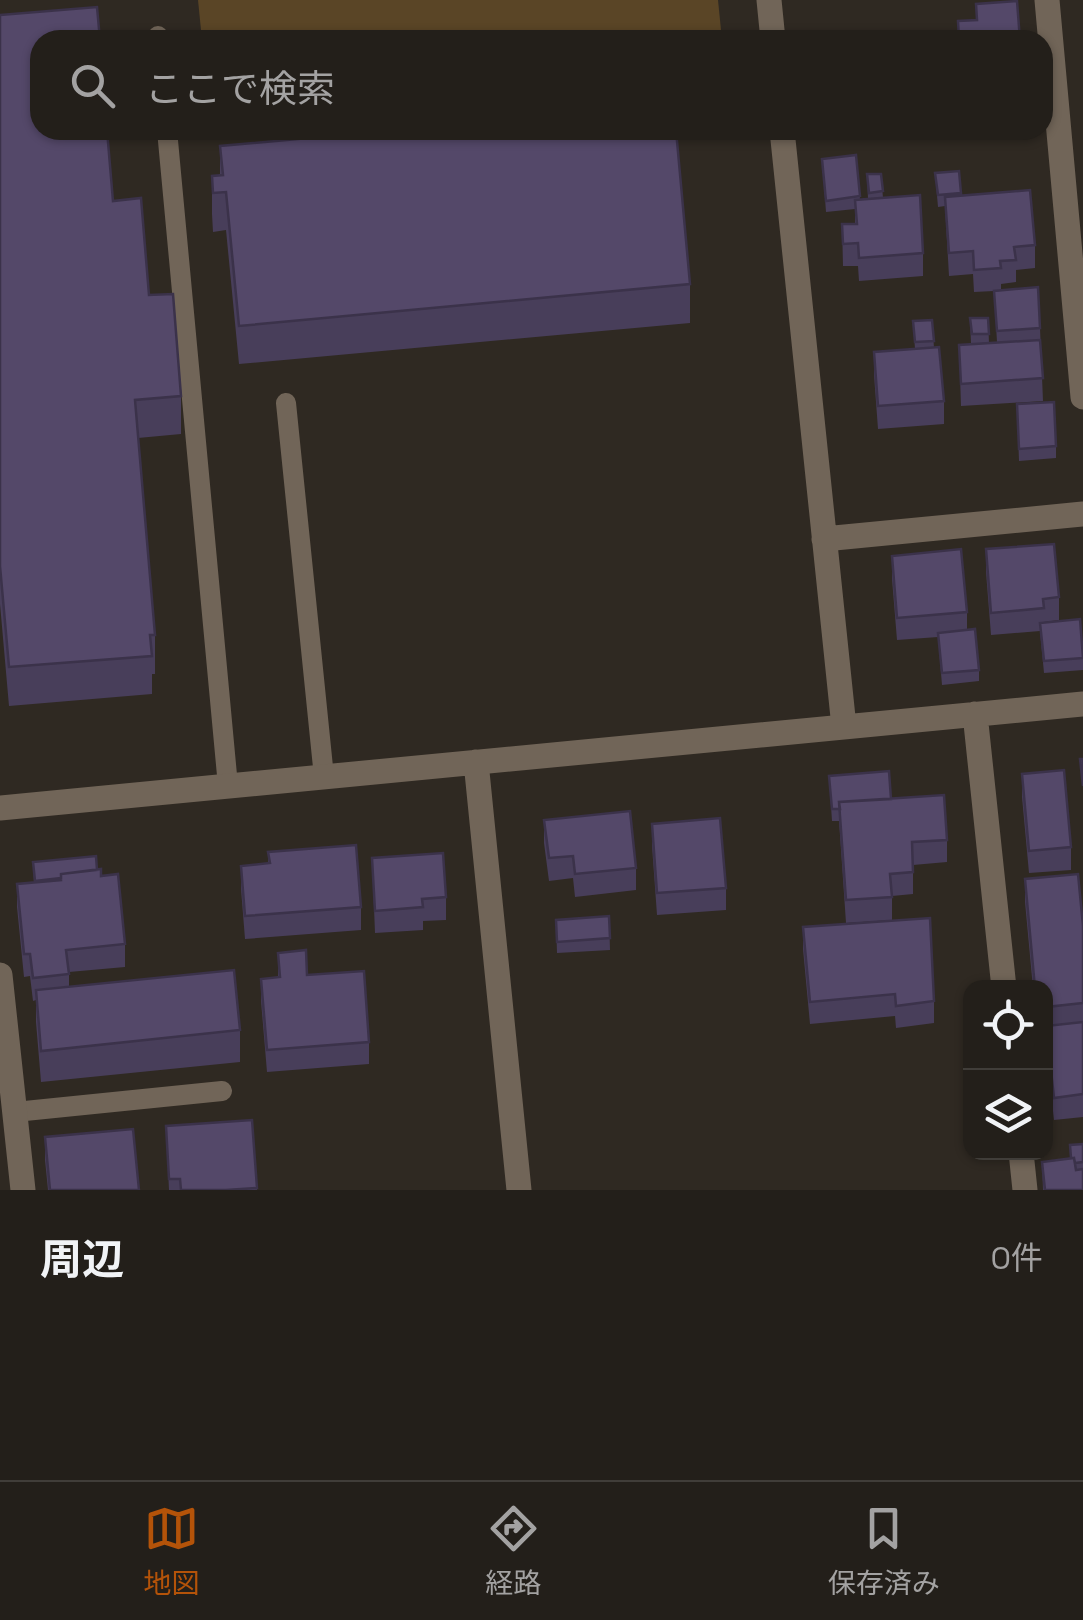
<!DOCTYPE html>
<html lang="ja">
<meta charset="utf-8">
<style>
:root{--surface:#231f1a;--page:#2f2c27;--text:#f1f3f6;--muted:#a3a2a2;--line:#403d39;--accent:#b45309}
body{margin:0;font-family:"Space Grotesk","Noto Sans JP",sans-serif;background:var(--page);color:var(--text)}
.controls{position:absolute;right:30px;bottom:30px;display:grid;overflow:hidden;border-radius:20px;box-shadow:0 2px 8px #0004}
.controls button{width:90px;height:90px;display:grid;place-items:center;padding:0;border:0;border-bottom:2px solid var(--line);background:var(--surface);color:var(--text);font:50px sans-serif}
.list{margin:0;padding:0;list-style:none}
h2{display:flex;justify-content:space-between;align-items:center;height:130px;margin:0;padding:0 40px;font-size:42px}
h2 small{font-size:32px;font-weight:400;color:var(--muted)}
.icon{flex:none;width:55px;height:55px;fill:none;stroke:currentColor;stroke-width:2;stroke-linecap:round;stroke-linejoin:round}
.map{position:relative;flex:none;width:1083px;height:1190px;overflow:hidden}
.search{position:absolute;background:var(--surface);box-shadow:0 2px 8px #0004;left:30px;right:30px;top:30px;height:110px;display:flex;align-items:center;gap:25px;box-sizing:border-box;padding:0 35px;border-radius:30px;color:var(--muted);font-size:38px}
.sheet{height:290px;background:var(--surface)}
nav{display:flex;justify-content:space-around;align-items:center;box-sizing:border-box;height:140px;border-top:2px solid var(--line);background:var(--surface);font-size:28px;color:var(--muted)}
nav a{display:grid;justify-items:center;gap:5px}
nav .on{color:var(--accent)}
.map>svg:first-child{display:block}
.green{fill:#5a4526}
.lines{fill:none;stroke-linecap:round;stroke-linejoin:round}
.lane{stroke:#716558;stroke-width:20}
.street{stroke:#716558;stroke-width:25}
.wall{fill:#483e5a}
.building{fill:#544869;stroke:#3b324a;stroke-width:2.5}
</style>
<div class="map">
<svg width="1083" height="1190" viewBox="0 0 1083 1190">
<rect width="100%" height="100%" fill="#2f2922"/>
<path class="green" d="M 198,0 L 718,0 L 722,40 L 202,40 Z"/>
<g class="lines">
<path class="lane" d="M 158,36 L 158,40
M 167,130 L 228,786
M 286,403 L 324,777
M 15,1112 L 222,1091"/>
<path class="street" d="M 769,0 L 773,40
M 1047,0 L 1083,397
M 782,130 L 844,727
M 824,539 L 1083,514
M 975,714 L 1004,988
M 476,762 L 519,1190
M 0,808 L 1083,704
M 0,975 L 23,1190
M 1021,1152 L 1025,1190"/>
</g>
<path class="wall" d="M 0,15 L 113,201 L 149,295 L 181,396 L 181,434 L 138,438 L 155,635 L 155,674 L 152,674 L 152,694 L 9,706 L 0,604 Z
M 862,130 L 899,130 L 899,137 L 863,139 Z
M 938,130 L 967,130 L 967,133 L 938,135 Z
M 220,146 L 690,284 L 690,323 L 239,364 L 226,230 L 213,232 L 212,214 L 212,176 L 220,175 Z
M 856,155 L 860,200 L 868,199 L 867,174 L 881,174 L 883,198 L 923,253 L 923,276 L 859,281 L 858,266 L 843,266 L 842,224 L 855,224 L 855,209 L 826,212 L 822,159 Z
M 959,171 L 961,195 L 1035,245 L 1035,268 L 1016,270 L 1016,282 L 1001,284 L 1001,290 L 1040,328 L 1043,401 L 961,406 L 959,345 L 971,344 L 970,318 L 988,318 L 989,343 L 997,342 L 994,291 L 974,292 L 973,274 L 949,276 L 945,206 L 938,207 L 935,173 Z
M 932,320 L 934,348 L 944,401 L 944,424 L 878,429 L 874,375 L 874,352 L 915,349 L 913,321 Z
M 1017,404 L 1056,446 L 1056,458 L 1019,461 Z
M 986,549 L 1059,597 L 1059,620 L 1044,622 L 1044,623 L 1083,646 L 1083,670 L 1044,673 L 1040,631 L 991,635 L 986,572 Z
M 892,556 L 967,612 L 967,630 L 979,670 L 979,681 L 942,685 L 938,637 L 897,640 L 892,579 Z
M 1022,774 L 1071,847 L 1071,870 L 1029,873 L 1022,797 Z
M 829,776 L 891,799 L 947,840 L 947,862 L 913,865 L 913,894 L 892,896 L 892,920 L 846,923 L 839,821 L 832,821 Z
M 544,820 L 636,868 L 636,890 L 575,897 L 573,878 L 549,881 L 544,843 Z
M 652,824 L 726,888 L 726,910 L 657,915 L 652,846 Z
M 268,852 L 361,907 L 361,930 L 245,939 L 241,889 L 241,866 L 268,864 Z
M 372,858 L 446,897 L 446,920 L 423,921 L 423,930 L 375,933 Z
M 33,862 L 97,870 L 101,876 L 125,944 L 125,967 L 69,972 L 69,987 L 240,1030 L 240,1062 L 41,1082 L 36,1022 L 36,1000 L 33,1001 L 30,976 L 24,977 L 17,907 L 17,884 L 34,883 Z
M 1025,879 L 1083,926 L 1083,1117 L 1054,1120 L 1046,1048 L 1046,988 L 1033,988 L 1025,902 Z
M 609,916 L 610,950 L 557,953 L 556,920 Z
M 803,927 L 934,1001 L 934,1023 L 896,1028 L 895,1016 L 810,1024 L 803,949 Z
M 278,953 L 307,975 L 369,1042 L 369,1064 L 267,1072 L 261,1001 L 261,979 L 278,977 Z
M 252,1120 L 257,1190 L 169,1190 L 166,1126 Z
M 45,1137 L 139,1190 L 48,1190 L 45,1160 Z
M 1083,1144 L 1083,1190 L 1043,1190 L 1042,1162 L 1070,1159 L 1070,1145 Z"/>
<path class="building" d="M 1017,1 L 1020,40 L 959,40 L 958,21 L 977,20 L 976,4 Z
M 97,7 L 100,40 L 40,40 L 40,130 L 107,130 L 113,201 L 141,198 L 149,295 L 173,294 L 181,396 L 135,400 L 155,635 L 150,635 L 152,656 L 9,667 L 0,566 L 0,15 Z
M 396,130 L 676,130 L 690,284 L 239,326 L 226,192 L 213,193 L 212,176 L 223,175 L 220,146 Z
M 856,155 L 860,196 L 826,201 L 822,159 Z
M 959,171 L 961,193 L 938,195 L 935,173 Z
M 867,174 L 881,174 L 883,191 L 869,193 Z
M 1030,190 L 1035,245 L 1014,247 L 1016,260 L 1000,261 L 1001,268 L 974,270 L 973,251 L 949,253 L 945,197 Z
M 920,195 L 923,253 L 859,258 L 858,243 L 843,244 L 842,224 L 857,224 L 855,200 Z
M 1038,287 L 1040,328 L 997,331 L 994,291 Z
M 970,318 L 988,318 L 989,334 L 972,334 Z
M 932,320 L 934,341 L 915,342 L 913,321 Z
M 1040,340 L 1043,378 L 961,384 L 959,345 Z
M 939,347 L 944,401 L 878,406 L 874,352 Z
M 1054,402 L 1056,446 L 1019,449 L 1017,404 Z
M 1054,544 L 1059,597 L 1043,599 L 1044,608 L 991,613 L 986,549 Z
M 961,549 L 967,612 L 897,618 L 892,556 Z
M 1080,619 L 1083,658 L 1044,661 L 1040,623 Z
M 975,629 L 979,670 L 942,673 L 938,633 Z
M 1080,759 L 1083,759 L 1083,786 Z
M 1064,770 L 1071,847 L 1029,851 L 1022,774 Z
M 889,771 L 891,799 L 839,802 L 840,809 L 832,809 L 829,776 Z
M 944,795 L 947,840 L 912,842 L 913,872 L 890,874 L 892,897 L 846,900 L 839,802 Z
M 630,811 L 636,868 L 575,874 L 573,856 L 549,858 L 544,820 Z
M 720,818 L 726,888 L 657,893 L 652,824 Z
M 356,845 L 361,907 L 245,916 L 241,866 L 270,863 L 268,852 Z
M 443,853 L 446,897 L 422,899 L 423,907 L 375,911 L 372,858 Z
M 96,856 L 97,870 L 61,874 L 61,878 L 35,881 L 33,862 Z
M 101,869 L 101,876 L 118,874 L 125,944 L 66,950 L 69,974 L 33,978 L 30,954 L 24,954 L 17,884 L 61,880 L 61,874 Z
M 1078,874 L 1083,926 L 1083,1003 L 1046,1007 L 1046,988 L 1035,988 L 1025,879 Z
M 609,916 L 610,938 L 557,942 L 556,920 Z
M 930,918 L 934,1001 L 896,1006 L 895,994 L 810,1002 L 803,927 Z
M 306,950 L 307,975 L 364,971 L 369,1042 L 267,1050 L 261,979 L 280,977 L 278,953 Z
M 234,970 L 240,1030 L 41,1051 L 36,990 Z
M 1083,1022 L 1083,1094 L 1054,1098 L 1046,1026 Z
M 252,1120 L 257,1188 L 226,1190 L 181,1190 L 180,1179 L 169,1179 L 166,1126 Z
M 133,1129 L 139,1190 L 50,1190 L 45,1137 Z
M 1083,1144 L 1083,1162 L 1075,1163 L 1074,1158 L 1071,1158 L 1070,1145 Z
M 1074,1158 L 1076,1170 L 1083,1169 L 1083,1190 L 1045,1190 L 1042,1162 Z"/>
</svg>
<div class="controls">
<button><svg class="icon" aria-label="locate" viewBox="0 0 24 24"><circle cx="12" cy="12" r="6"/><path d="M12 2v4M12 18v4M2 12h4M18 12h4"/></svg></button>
<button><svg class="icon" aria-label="layers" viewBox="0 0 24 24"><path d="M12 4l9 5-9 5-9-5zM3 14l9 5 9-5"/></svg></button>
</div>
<div class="search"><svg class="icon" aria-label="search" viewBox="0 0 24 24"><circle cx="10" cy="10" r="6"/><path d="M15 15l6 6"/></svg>ここで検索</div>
</div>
<section class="sheet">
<h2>周辺<small>0件</small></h2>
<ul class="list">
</ul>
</section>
<nav>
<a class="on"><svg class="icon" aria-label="map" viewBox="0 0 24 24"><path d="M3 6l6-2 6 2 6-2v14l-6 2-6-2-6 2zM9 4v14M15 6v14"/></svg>地図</a>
<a><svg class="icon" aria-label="directions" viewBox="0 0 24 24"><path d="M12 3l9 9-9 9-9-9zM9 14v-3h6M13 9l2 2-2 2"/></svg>経路</a>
<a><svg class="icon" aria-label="saved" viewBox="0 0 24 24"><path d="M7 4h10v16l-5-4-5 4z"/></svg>保存済み</a>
</nav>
